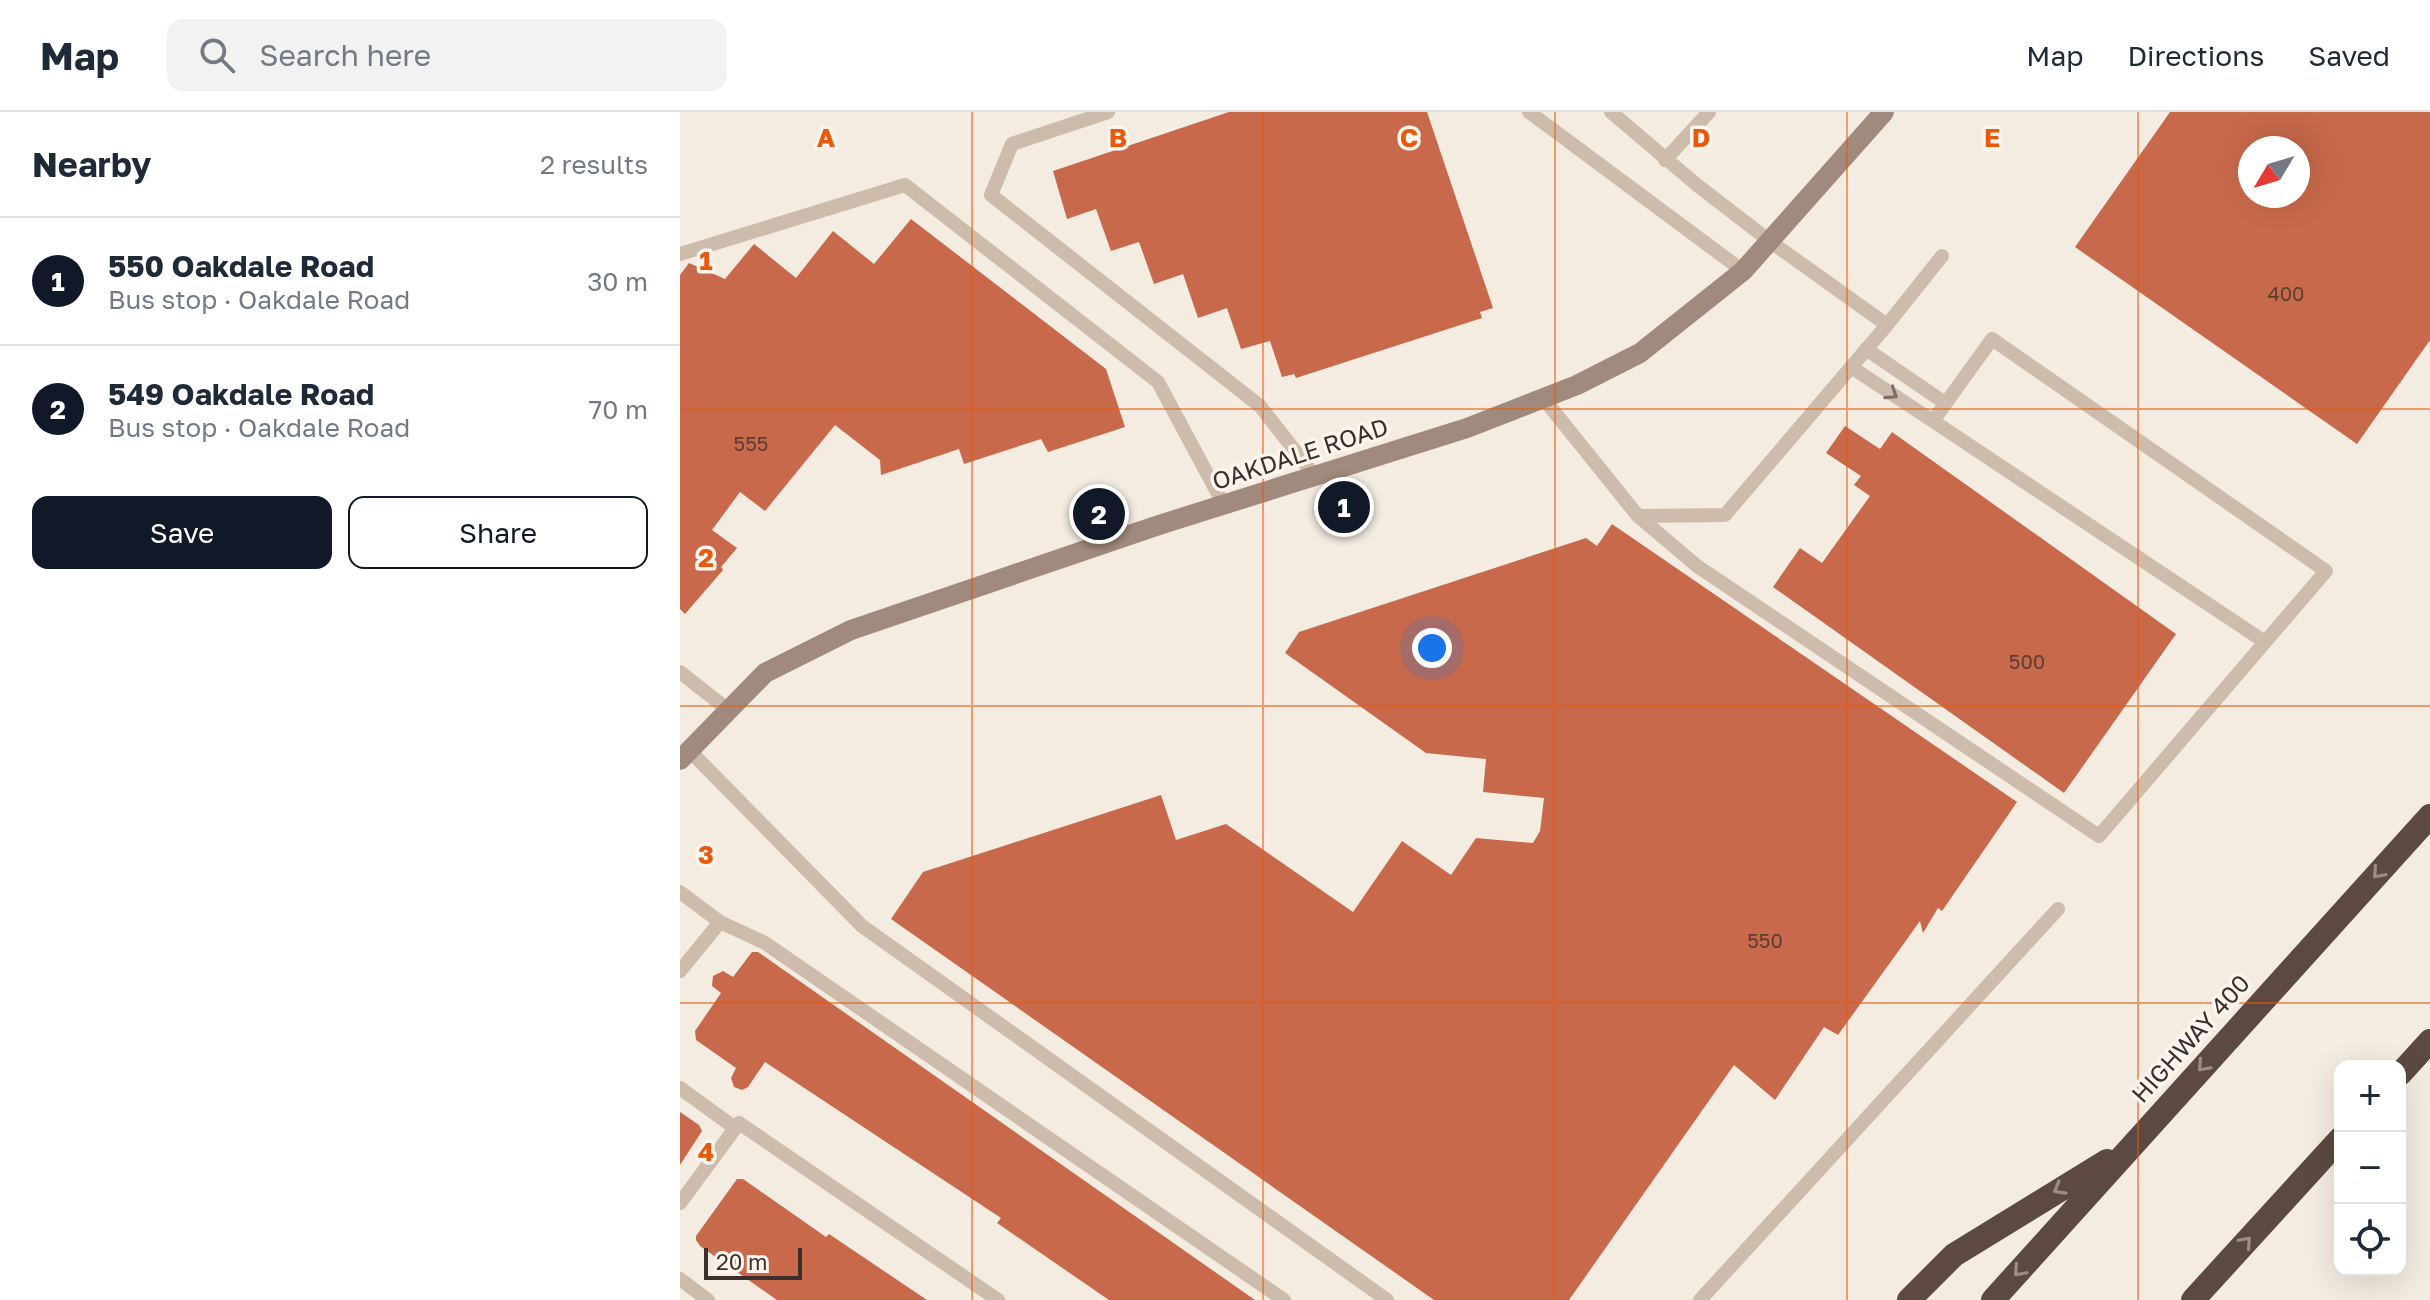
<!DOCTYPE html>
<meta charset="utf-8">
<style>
:root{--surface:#fff;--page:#f2f2f3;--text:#1f2937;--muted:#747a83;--line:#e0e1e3;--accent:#111827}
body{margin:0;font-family:"Golos Text",sans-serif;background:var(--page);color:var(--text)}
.controls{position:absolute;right:24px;bottom:24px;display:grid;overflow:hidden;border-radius:16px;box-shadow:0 8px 32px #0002}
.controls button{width:72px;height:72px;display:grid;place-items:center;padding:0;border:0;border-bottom:2px solid var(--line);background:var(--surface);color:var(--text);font:40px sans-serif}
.compass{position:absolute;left:1558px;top:24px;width:72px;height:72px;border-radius:50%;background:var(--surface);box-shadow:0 8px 32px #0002;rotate:232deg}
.scale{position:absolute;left:24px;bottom:20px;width:98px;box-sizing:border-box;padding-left:8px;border:4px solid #3b302b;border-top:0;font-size:22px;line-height:28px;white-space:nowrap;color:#3b302b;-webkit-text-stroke:6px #fbf5ee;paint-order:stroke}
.you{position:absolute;left:752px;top:536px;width:28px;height:28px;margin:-20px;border:6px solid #fff;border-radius:50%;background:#1a73e8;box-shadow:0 0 0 12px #1a73e833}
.badge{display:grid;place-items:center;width:52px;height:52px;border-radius:50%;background:var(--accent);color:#fff;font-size:26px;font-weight:700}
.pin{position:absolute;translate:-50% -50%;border:4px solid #fff;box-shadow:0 2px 8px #0006}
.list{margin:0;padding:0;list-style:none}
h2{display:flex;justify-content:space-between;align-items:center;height:104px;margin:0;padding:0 32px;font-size:34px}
h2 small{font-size:26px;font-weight:400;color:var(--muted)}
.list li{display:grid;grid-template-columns:52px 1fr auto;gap:24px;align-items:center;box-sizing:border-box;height:128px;padding:0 32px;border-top:2px solid var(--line)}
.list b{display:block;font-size:30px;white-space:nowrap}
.list p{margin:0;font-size:26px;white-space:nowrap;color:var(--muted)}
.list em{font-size:26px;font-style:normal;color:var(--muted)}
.actions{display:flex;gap:16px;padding:24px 32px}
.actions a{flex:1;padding:18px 0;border:2px solid var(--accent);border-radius:16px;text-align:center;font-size:28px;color:var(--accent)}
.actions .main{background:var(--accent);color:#fff}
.icon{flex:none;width:44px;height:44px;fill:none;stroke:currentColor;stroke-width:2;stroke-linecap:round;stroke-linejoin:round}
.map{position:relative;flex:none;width:1750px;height:1188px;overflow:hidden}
header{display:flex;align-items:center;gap:48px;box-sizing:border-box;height:112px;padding:0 40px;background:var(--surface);border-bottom:2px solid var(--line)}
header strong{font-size:38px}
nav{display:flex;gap:44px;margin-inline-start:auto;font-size:28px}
.search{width:560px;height:72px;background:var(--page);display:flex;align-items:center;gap:20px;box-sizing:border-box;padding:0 28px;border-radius:16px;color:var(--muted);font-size:30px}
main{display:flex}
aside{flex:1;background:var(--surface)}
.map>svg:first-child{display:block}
.building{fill:#c8694b;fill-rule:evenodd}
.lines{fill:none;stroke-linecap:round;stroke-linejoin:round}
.lane{stroke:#cdbbac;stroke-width:14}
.secondary{stroke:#a18a7d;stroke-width:20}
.highway{stroke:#5c4a42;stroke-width:24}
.oneway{stroke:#7d6f65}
.oneway2{stroke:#9c8e87}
.grid{fill:none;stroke:#e8590c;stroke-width:2;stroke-opacity:0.55}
.labels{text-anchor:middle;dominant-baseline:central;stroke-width:7;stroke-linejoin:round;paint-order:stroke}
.number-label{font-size:20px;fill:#5e3e33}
.street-label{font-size:24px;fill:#3b302b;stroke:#fbf5ee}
.grid-label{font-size:26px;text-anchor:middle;font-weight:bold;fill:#e8590c;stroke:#fbf5ee;stroke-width:7;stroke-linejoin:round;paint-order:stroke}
</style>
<header>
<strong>Map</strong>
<div class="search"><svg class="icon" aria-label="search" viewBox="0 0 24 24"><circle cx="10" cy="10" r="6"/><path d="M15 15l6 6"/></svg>Search here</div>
<nav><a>Map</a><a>Directions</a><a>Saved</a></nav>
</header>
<main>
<aside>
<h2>Nearby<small>2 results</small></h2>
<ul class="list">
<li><span class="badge">1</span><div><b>550 Oakdale Road</b><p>Bus stop · Oakdale Road</p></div><em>30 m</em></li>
<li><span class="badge">2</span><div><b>549 Oakdale Road</b><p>Bus stop · Oakdale Road</p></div><em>70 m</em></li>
</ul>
<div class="actions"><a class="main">Save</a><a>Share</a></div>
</aside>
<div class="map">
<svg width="1750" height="1188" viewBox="0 0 1750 1188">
<rect width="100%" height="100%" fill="#f4ebe1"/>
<path class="building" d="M 549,0 L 747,0 L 813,196 L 800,200 L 802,206 L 616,266 L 614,262 L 602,265 L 590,229 L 561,237 L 547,196 L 518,206 L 503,162 L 474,172 L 459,130 L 431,139 L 416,97 L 387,107 L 373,59 Z
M 1490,0 L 1750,0 L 1750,228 L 1677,332 L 1395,135 ZM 1570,36 L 1618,36 L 1618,84 L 1570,84 Z
M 231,107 L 426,257 L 445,315 L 368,340 L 361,327 L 284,352 L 279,337 L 201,363 L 200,348 L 155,313 L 85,399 L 60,380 L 32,418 L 57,436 L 41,455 L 43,458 L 5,502 L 0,497 L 0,163 L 9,151 L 45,167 L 74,132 L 116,166 L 153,119 L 194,152 Z
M 1165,314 L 1200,337 L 1212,320 L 1496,522 L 1384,681 L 1093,475 L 1120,436 L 1142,451 L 1190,384 L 1174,373 L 1181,364 L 1146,341 Z
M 932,412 L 1337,690 L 1262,799 L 1258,796 L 1243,821 L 1240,809 L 1158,923 L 1144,915 L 1095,988 L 1054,953 L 889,1188 L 754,1188 L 211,807 L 243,760 L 481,683 L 496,728 L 546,712 L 673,800 L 722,729 L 771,763 L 796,726 L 853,731 L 860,719 L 864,686 L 803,680 L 806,647 L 746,641 L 605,541 L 619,520 L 906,426 L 917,434 Z
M 72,840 L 78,840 L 575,1188 L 429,1188 L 317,1111 L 321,1106 L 85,950 L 68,975 L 62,978 L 54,975 L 51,966 L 56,956 L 16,928 L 15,919 L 41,881 L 32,874 L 33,864 L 43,859 L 53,865 Z
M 0,1000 L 19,1013 L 22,1019 L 0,1053 Z
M 57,1067 L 63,1067 L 146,1125 L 149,1122 L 247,1188 L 97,1188 L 20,1134 L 16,1128 L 16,1124 Z"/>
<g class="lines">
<path class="lane" d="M 428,0 L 332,32 L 311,83 L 580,294 L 634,363
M 849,0 L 1063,159
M 985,48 L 1029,0
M 0,142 L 225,73 L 478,270 L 544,393
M 1207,213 L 1262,144
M 1186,237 L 1265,291
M 1171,255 L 1253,309
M 863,286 L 958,404 L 1045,403 L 1207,213 L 1091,130 L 1017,73 L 931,0
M 958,404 L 1017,454 L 1419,724 L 1646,459 L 1312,227 L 1253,309 L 1585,530
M 0,560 L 47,597
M 9,638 L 182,814 L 707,1188
M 0,780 L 40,810 L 85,831 L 604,1188
M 0,859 L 40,810
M 0,976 L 55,1016
M 0,1091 L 59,1011 L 318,1188
M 0,1167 L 28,1188
M 1020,1188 L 1378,797"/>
<path class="secondary" d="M 0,648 L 85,561 L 171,518 L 479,413 L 787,316 L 897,273 L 960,241 L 1063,159 L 1204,0"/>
<path class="highway" d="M 1720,962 L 1750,929
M 1229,1188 L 1274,1143 L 1427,1049
M 1313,1188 L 1750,704
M 1513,1188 L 1660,1027"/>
</g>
<defs><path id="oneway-chevron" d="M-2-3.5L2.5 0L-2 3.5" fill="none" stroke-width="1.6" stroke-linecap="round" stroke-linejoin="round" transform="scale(2)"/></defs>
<use class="oneway" href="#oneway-chevron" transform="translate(1212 282) rotate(33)"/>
<g class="oneway2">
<use href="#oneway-chevron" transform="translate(1698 761) rotate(132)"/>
<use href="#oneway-chevron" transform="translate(1523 954) rotate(132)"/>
<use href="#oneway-chevron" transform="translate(1379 1077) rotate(150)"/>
<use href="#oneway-chevron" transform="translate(1566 1130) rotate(-48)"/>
<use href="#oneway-chevron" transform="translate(1339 1159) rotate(132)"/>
</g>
<path class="grid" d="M 292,0 L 292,1188M 583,0 L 583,1188M 875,0 L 875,1188M 1167,0 L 1167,1188M 1458,0 L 1458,1188M 0,297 L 1750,297M 0,594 L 1750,594M 0,891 L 1750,891"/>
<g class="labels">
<g class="number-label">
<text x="1606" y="181">400</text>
<text x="71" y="331">555</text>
<text x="1347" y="549">500</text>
<text x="1085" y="828">550</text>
</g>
<g class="street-label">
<text transform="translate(620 341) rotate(-18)">OAKDALE ROAD</text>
<text transform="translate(1510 926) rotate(-48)">HIGHWAY 400</text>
</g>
</g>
<g class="grid-label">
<text x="146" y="35">A</text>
<text x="438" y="35">B</text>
<text x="729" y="35">C</text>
<text x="1021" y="35">D</text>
<text x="1312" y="35">E</text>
<text x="26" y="158">1</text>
<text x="26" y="455">2</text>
<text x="26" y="752">3</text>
<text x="26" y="1049">4</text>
</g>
</svg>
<div class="controls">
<button>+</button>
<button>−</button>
<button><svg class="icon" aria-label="locate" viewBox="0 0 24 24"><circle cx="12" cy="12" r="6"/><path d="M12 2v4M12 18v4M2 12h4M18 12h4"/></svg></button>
</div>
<svg class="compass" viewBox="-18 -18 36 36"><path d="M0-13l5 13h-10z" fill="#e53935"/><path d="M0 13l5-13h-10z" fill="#747a83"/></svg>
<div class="scale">20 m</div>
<div class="you"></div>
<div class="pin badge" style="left:664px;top:395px">1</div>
<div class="pin badge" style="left:419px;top:402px">2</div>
</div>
</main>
